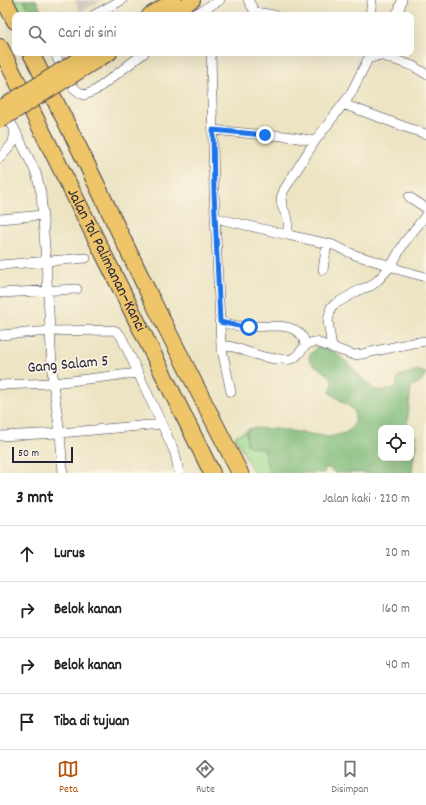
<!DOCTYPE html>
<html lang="id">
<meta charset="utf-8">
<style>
:root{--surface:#fff;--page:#f6f6f6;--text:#202124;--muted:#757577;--line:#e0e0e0;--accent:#b45309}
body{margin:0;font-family:Dekko,sans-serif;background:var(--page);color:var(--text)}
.controls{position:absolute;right:12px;bottom:12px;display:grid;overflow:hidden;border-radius:8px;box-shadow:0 4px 16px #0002}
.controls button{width:36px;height:36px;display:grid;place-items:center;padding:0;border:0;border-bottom:1px solid var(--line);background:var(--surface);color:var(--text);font:20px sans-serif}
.scale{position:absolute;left:12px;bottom:10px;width:61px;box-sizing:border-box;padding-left:4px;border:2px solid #22223b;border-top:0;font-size:11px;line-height:14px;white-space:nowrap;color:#22223b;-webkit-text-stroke:3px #fcf5e5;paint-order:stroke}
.stop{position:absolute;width:12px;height:12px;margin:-9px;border:3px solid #1a73e8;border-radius:50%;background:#fff}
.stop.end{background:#1a73e8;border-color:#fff;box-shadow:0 1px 4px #0008}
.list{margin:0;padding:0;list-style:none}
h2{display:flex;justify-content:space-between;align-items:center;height:52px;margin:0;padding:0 16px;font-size:17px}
h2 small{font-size:13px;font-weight:400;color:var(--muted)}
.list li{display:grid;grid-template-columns:26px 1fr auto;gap:12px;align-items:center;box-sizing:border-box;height:56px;padding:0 16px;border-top:1px solid var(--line)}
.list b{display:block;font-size:15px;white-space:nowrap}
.list em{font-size:13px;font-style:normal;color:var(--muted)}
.icon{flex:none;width:22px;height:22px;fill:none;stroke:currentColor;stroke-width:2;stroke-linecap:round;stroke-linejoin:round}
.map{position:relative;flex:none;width:426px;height:473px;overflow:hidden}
.search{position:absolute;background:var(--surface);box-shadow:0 4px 16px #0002;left:12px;right:12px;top:12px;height:44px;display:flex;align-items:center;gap:10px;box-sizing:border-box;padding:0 14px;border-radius:8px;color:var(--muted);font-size:15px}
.sheet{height:276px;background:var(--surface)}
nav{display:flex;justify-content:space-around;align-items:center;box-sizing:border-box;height:56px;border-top:1px solid var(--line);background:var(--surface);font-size:11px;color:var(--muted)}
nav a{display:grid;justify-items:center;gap:2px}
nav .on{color:var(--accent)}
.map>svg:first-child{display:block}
.industrial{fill:#ccc2b9}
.green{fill:#9fdb8f;stroke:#607e65}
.forest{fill:#7fbb7a;stroke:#506e5a}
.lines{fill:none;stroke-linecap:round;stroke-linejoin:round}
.street-casing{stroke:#403f4f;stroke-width:10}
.primary-casing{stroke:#403f4f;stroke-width:16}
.highway-casing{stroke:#403f4f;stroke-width:18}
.street{stroke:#fff;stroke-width:9}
.primary{stroke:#eec569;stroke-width:14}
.highway{stroke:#eec569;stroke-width:16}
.primary-bridge-casing{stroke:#403f4f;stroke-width:16;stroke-linecap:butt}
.primary-bridge{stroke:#eec569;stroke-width:14}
.route{stroke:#1a73e8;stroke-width:5}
.labels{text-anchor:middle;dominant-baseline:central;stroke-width:3.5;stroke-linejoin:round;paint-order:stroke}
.street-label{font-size:16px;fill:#22223b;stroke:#fcf5e5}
</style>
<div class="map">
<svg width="426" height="473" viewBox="0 0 426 473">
<rect width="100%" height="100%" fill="#fcf5e5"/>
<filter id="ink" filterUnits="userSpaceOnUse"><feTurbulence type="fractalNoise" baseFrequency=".025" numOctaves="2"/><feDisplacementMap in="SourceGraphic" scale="8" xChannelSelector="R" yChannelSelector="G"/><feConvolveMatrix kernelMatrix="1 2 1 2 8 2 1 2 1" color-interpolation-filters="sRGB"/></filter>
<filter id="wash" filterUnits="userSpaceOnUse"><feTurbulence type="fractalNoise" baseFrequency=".012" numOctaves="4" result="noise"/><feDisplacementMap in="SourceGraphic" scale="16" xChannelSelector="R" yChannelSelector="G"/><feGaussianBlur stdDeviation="0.9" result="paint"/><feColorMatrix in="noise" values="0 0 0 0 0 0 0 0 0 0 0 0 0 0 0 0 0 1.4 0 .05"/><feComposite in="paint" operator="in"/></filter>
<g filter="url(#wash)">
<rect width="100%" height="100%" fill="#ece4c3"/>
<path class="industrial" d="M 75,0 L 103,0 L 80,12 Z"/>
<path class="green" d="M 14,0 L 24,0 L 31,15 L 22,15 Z
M 246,431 L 248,445 C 252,448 258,447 264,449 L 269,473 L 254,473 L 235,436 Z"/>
<path class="forest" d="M 24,0 L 36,0 L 43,15 L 31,15 Z
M 317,347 C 337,349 348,364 361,377 C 366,381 370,385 374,390 L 383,391 L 396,387 L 398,376 L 417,370 L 426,373 L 421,382 L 411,386 L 407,428 L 381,428 L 381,458 L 411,458 L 411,434 L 416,436 L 417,447 L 413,461 L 412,473 L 335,473 L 329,468 L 326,468 L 324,471 L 324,473 L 269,473 L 264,449 C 258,447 252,448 247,445 L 246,431 L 251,428 L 277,429 L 329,437 L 345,433 L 352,428 L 355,418 L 354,410 L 330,393 L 333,382 L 329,375 L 313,364 L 309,359 L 310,354 Z"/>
</g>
<g filter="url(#ink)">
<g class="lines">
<g class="street-casing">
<path id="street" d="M 248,0 L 255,12 L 274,15
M 94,15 L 122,0
M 194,15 L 220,0
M 370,15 L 372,0
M 395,15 L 399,10 L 402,0
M 56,53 L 57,58 L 74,88 L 80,93 L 85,95 L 96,90 L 144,53
M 211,53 L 214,192 L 221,345 L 231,392
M 426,74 L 413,66 L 380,55 L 368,59 L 350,95 L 315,141 L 284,190 L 281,198 L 282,206 L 288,219 L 288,235 L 333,245 L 355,255 L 391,266 L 400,270 L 426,277
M 343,104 L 408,128 L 426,134
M 15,130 L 36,173 L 41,193 L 46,261 L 53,383 L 60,433 L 63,473
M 213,130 L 265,135 L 286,136 L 315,141
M 0,158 L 13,143 L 15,130 L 5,113
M 409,197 L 426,208
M 215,218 L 288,235
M 0,219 L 43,215
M 0,265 L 86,258
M 323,270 L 327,243
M 0,293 L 77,289
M 219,321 C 229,324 238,327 247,327 C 263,327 291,321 302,336 C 304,338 304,341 305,345
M 0,335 L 51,331 L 113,330 L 116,331 L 121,336 L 175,453 L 179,473
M 221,345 C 225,346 229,346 233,347 C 251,352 262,359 282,359 C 285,359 288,360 291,359 C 302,356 301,342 316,342 L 354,355 L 362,354 L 412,343 L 426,341
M 332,348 L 328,321 L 331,307 L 335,304 L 361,289 L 371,286 L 378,280 L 391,266 L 404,243 L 426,215
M 0,385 L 53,383 L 138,373
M 0,436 L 60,433 L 161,424"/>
</g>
<g class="primary-casing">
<path id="primary" d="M 149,15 L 174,0
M 170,15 L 193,0
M 98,60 L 110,53"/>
</g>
<g class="highway-casing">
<g id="highway">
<path d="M 4,0 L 15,21"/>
<path id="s1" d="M 0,47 L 127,301 L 212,473"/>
<path d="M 31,53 L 81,152 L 150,296 L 240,473"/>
</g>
</g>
<use href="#street" class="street"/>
<use href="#primary" class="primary"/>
<use href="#highway" class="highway"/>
<g class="primary-bridge-casing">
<path id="primary-bridge" d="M 0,108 L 88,53
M 0,121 L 98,60"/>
</g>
<use href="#primary-bridge" class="primary-bridge"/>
</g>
</g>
<g class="lines" filter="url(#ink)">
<path class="route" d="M 249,327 L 239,326 L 220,322 L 214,192 L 213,130 L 265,135"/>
</g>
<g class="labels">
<g class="street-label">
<text stroke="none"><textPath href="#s1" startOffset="238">Jalan Tol Palimanan–Kanci</textPath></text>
<text transform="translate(68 365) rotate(-5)">Gang Salam 5</text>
</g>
</g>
</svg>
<div class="controls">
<button><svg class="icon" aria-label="locate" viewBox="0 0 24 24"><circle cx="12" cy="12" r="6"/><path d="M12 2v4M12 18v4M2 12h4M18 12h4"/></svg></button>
</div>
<div class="scale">50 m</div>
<div class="stop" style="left:249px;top:327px"></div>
<div class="stop end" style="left:265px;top:135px"></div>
<div class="search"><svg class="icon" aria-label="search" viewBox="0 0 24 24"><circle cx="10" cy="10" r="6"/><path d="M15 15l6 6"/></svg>Cari di sini</div>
</div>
<section class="sheet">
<h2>3 mnt<small>Jalan kaki · 220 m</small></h2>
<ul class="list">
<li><svg class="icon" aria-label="ahead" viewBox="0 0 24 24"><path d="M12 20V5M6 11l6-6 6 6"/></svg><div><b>Lurus</b></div><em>20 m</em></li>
<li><svg class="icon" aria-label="right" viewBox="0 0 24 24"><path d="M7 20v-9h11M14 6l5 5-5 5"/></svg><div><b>Belok kanan</b></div><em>160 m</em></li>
<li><svg class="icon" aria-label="right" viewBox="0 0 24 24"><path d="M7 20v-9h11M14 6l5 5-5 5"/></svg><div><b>Belok kanan</b></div><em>40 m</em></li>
<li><svg class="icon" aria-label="arrive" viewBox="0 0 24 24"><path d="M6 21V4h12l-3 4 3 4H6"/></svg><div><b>Tiba di tujuan</b></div></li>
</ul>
</section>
<nav>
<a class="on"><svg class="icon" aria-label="map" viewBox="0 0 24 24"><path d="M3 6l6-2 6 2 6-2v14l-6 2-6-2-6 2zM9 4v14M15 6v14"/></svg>Peta</a>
<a><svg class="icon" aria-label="directions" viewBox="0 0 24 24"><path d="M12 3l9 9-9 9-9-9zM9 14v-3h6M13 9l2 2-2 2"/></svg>Rute</a>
<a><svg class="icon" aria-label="saved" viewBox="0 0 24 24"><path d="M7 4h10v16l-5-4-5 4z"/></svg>Disimpan</a>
</nav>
